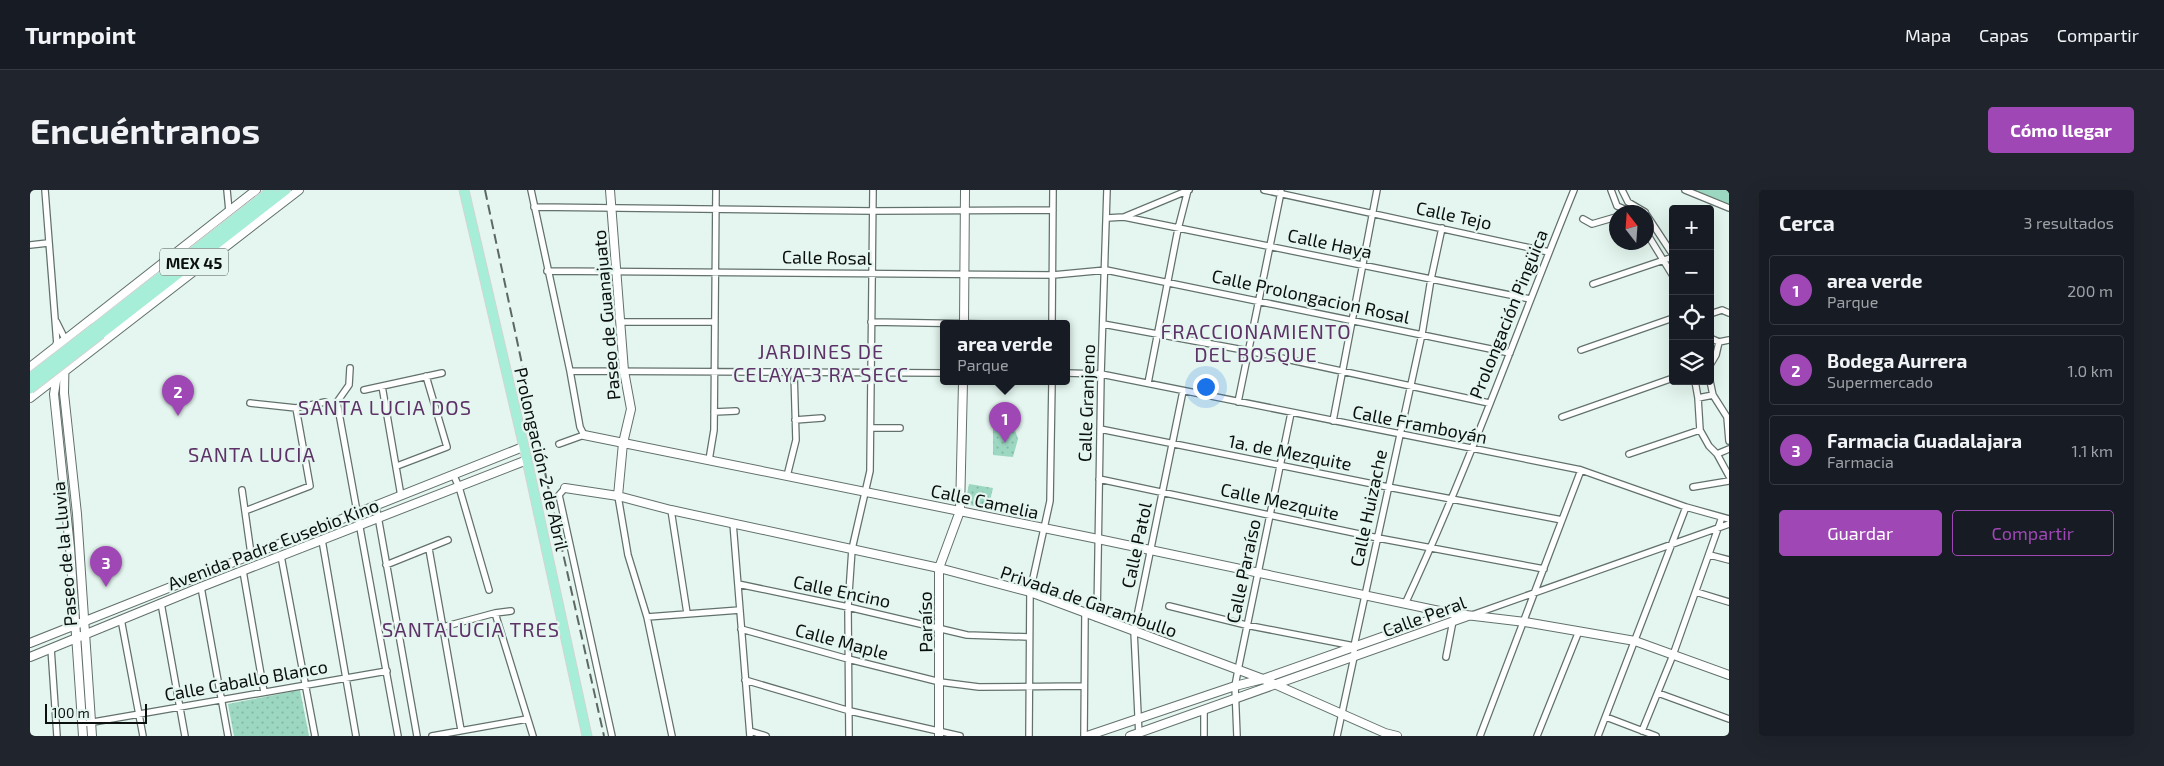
<!DOCTYPE html>
<html lang="es">
<meta charset="utf-8">
<style>
:root{--surface:#171b24;--page:#20242c;--text:#f1f3f6;--muted:#9ea1a6;--line:#363941;--accent:#9f48b5}
body{margin:0;font-family:"Exo 2",sans-serif;background:var(--page);color:var(--text)}
.controls{position:absolute;right:15px;top:15px;display:grid;overflow:hidden;border-radius:5px;box-shadow:0 5px 20px #0002}
.controls button{width:45px;height:45px;display:grid;place-items:center;padding:0;border:0;border-bottom:1px solid var(--line);background:var(--surface);color:var(--text);font:25px sans-serif}
.compass{position:absolute;left:1579px;top:15px;width:45px;height:45px;border-radius:50%;background:var(--surface);box-shadow:0 5px 20px #0002;rotate:343deg}
.scale{position:absolute;left:15px;bottom:12px;width:102px;box-sizing:border-box;padding-left:5px;border:2px solid #0b100e;border-top:0;font-size:14px;line-height:18px;white-space:nowrap;color:#0b100e;-webkit-text-stroke:4px #e4f6ef;paint-order:stroke}
.you{position:absolute;left:1175px;top:196px;width:18px;height:18px;margin:-12px;border:4px solid #fff;border-radius:50%;background:#1a73e8;box-shadow:0 0 0 8px #1a73e833}
.badge{display:grid;place-items:center;width:32px;height:32px;border-radius:50%;background:var(--accent);color:#fff;font-size:16px;font-weight:700}
.pin{position:absolute;translate:-50% -41px;filter:drop-shadow(0 1px 2px #0008)}
.pin::after{content:'';position:absolute;top:26px;width:18px;height:15px;background:inherit;clip-path:polygon(0 0,100% 0,50% 100%)}
.popup{position:absolute;left:910px;top:130px;width:130px;height:65px;box-sizing:border-box;display:grid;place-content:center;border-radius:5px;background:var(--surface);filter:drop-shadow(0 1px 4px #0005);font-size:16px;white-space:nowrap;color:var(--muted)}
.popup b{font-size:19px;color:var(--text)}
.popup::after{content:'';position:absolute;left:50%;top:100%;margin-left:-10px;border:10px solid transparent;border-top-color:var(--surface)}
.list{margin:0;padding:0;list-style:none}
h2{display:flex;justify-content:space-between;align-items:center;height:65px;margin:0;padding:0 20px;font-size:21px}
h2 small{font-size:16px;font-weight:400;color:var(--muted)}
.list li{display:grid;grid-template-columns:32px 1fr auto;gap:15px;align-items:center;box-sizing:border-box;height:70px;margin:0 10px 10px;padding:0 10px;border:1px solid var(--line);border-radius:5px}
.list b{display:block;font-size:19px;white-space:nowrap}
.list p{margin:0;font-size:16px;white-space:nowrap;color:var(--muted)}
.list em{font-size:16px;font-style:normal;color:var(--muted)}
.actions{display:flex;gap:10px;padding:15px 20px}
.actions a{flex:1;padding:11px 0;border:1px solid var(--accent);border-radius:5px;text-align:center;font-size:18px;color:var(--accent)}
.actions .main{background:var(--accent);color:#fff}
.icon{flex:none;width:28px;height:28px;fill:none;stroke:currentColor;stroke-width:2;stroke-linecap:round;stroke-linejoin:round}
.map{position:relative;flex:none;width:1699px;height:546px;overflow:hidden;border-radius:5px}
header{display:flex;align-items:center;gap:30px;box-sizing:border-box;height:70px;padding:0 25px;background:var(--surface);border-bottom:1px solid var(--line)}
header strong{font-size:24px}
nav{display:flex;gap:28px;margin-inline-start:auto;font-size:18px}
.intro{display:flex;align-items:center;justify-content:space-between;box-sizing:border-box;height:120px;padding:0 30px}
h1{margin:0;font-size:35px}
.button{padding:12px 22px;border-radius:5px;background:var(--accent);color:#fff;font-size:18px;font-weight:700}
main{display:flex;gap:30px;padding:0 30px}
aside{flex:1;background:var(--surface);border-radius:5px;box-shadow:0 5px 20px #0002}
.map>svg:first-child{display:block}
.grass{fill:#9cd7c1}
.park{fill:url(#park-dots)}
.lines{fill:none;stroke-linecap:round;stroke-linejoin:round}
.street-casing{stroke:#62716b;stroke-width:8}
.secondary-casing{stroke:#62716b;stroke-width:10}
.primary-casing{stroke:#d3d4d4;stroke-width:11}
.street{stroke:#fff;stroke-width:5.5}
.secondary{stroke:#fff;stroke-width:8}
.primary{stroke:#a6eed7;stroke-width:9}
.rail{stroke:#5d6763;stroke-width:2;stroke-dasharray:10 5;stroke-linecap:butt}
.primary-bridge-casing{stroke:#d3d4d4;stroke-width:11;stroke-linecap:butt}
.primary-bridge{stroke:#a6eed7;stroke-width:9}
.labels{text-anchor:middle;dominant-baseline:central;stroke-width:4.5;stroke-linejoin:round;paint-order:stroke}
.shield{fill:#e4f6ef;stroke:#4c5552;stroke-width:1}
.shield-label{font-size:16px;font-weight:bold;fill:#0b100e}
.street-label{font-size:18px;fill:#0b100e;stroke:#e4f6ef}
.quarter-label{font-size:20px;letter-spacing:1px;fill:#5d3267;stroke:#e4f6ef}
</style>
<header>
<strong>Turnpoint</strong>
<nav><a>Mapa</a><a>Capas</a><a>Compartir</a></nav>
</header>
<div class="intro"><h1>Encuéntranos</h1><a class="button">Cómo llegar</a></div>
<main>
<div class="map">
<svg width="1699" height="546" viewBox="0 0 1699 546">
<defs>
<pattern id="park-dots" width="8" height="8" patternUnits="userSpaceOnUse" patternTransform="scale(1.25)"><rect width="8" height="8" fill="#9cd7c1"/><path d="M2 2h.1M6 6h.1" fill="none" stroke="#85b8a5" stroke-width="1.8" stroke-linecap="round"/></pattern>
</defs>
<rect width="100%" height="100%" fill="#e4f6ef"/>
<path class="grass" d="M 1655,0 L 1699,0 L 1699,18 Z"/>
<path class="park" d="M 963,237 L 984,237 L 988,249 L 983,267 L 963,265 Z
M 939,294 L 963,298 L 958,319 L 935,314 Z
M 270,500 L 279,546 L 204,546 L 198,514 Z"/>
<g class="lines">
<g class="street-casing">
<path id="street" d="M 15,0 L 27,155
M 197,0 L 199,21
M 501,0 L 540,181 L 550,237 L 554,245 L 529,254
M 1234,0 L 1519,62
M 1581,0 L 1587,16 L 1601,22
M 1592,0 L 1598,12 L 1615,22
M 1655,0 L 1699,18
M 504,17 L 843,21 L 1023,20
M 1616,24 L 1643,65
M 1094,27 L 1500,109
M 1077,28 L 1094,27 L 1159,0
M 1553,29 L 1562,34 L 1586,27
M 1616,42 L 1643,86
M 0,55 L 18,53
M 517,81 L 1023,85 L 1076,80 L 1480,163
M 1563,94 L 1643,67
M 1680,124 L 1692,120 L 1699,123
M 26,131 L 35,149
M 590,132 L 685,132
M 841,132 L 954,134
M 1022,134 L 1023,0
M 1073,134 L 1219,161 L 1459,213
M 1680,148 L 1689,152 L 1699,150
M 1551,160 L 1643,128
M 1680,175 L 1686,165 L 1689,152
M 320,178 L 319,195 L 307,212 L 368,546
M 540,181 L 914,183
M 1036,183 L 1071,184 L 1551,280 L 1656,317 L 1699,329
M 1665,191 L 1668,208 L 1670,240 L 1679,256 L 1687,264 L 1699,286
M 1680,191 L 1683,205 L 1697,227 L 1699,251
M 1118,193 L 1148,39 L 1158,0
M 352,196 L 371,306
M 334,200 L 412,183
M 1668,208 L 1683,205
M 1208,212 L 1251,2
M 220,213 L 266,218 L 295,212
M 684,222 L 706,221
M 1532,227 L 1643,188
M 765,230 L 792,228
M 1303,231 L 1347,0
M 841,238 L 870,238
M 1070,239 L 1358,297 L 1532,330
M 1599,264 L 1670,240
M 1687,264 L 1699,259
M 679,270 L 684,240 L 686,0
M 367,276 L 417,257 L 396,186
M 424,286 L 429,297 L 459,400
M 757,286 L 766,250 L 764,182
M 1069,289 L 1348,348 L 1514,379
M 1663,297 L 1699,291
M 535,298 L 529,305 L 582,546
M 212,300 L 221,364
M 588,306 L 598,365 L 617,427 L 642,546
M 346,315 L 387,546
M 641,320 L 657,423
M 215,321 L 280,296 L 266,218
M 703,333 L 720,546
M 292,350 L 326,546
M 399,359 L 431,540
M 1680,365 L 1699,370
M 251,366 L 285,546
M 356,375 L 418,350
M 213,381 L 234,502
M 708,394 L 818,417 L 937,445 L 999,447
M 171,397 L 198,546
M 1666,402 L 1699,412
M 131,413 L 155,546
M 1375,414 C 1438,279 1488,138 1544,0
M 1139,416 L 1216,435 L 1324,456
M 465,423 L 503,546
M 1442,425 L 1699,334
M 617,427 L 710,420
M 1067,428 L 1071,184 L 1077,0
M 91,429 L 113,546
M 413,437 L 465,423 L 481,421
M 711,439 L 818,469 L 910,492 L 949,497 L 1054,496
M 21,458 L 27,546
M 1416,467 L 1423,431
M 715,490 L 820,521 L 930,546
M 1628,503 L 1699,529
M 1174,520 L 1174,546
M 1576,527 L 1626,546
M 52,534 L 357,481
M 720,541 L 736,546
M 1612,541 L 1643,465 L 1692,327
M 402,546 L 497,529
M 819,546 L 818,417 L 822,359 L 840,281 L 843,0
M 999,546 L 1000,402 L 1020,311 L 1022,192
M 1054,546 L 1055,423
M 1109,546 L 1104,441 L 1153,201
M 1207,546 L 1205,496 L 1208,480 L 1261,223
M 1307,546 L 1324,467 L 1324,456 L 1392,144 L 1401,89 L 1412,38
M 1450,546 L 1551,280
M 1507,546 L 1549,441
M 1568,546 L 1656,317"/>
</g>
<g class="secondary-casing">
<path id="secondary" d="M 580,0 L 594,181 L 601,219 L 593,253 L 588,306
M 934,134 L 935,0
M 35,149 L 34,203 L 47,324 L 62,546
M 27,155 L 27,185 L 24,204 L 40,358 L 53,546
M 0,177 L 226,0
M 0,208 L 269,0
M 554,245 L 1068,349 L 1419,423 L 1495,432 L 1605,451 L 1699,485
M 535,298 L 588,306 L 641,320 L 909,378 L 1000,402 L 1233,489 L 1355,543 L 1367,546
M 0,453 L 493,257
M 0,467 L 171,397 L 497,270
M 909,546 L 909,378 L 930,321 L 933,192
M 1057,546 L 1205,496 L 1233,489 L 1417,424
M 1100,546 L 1438,426"/>
</g>
<g class="primary-casing">
<path id="primary" d="M 434,0 L 497,270 L 557,546
M 66,137 L 242,0
M 71,144 L 256,0"/>
</g>
<use href="#street" class="street"/>
<use href="#secondary" class="secondary"/>
<use href="#primary" class="primary"/>
<path class="rail" d="M 455,0 L 519,301 L 574,546"/>
<g class="primary-bridge-casing">
<path id="primary-bridge" d="M 0,188 L 66,137
M 0,199 L 71,144"/>
</g>
<use href="#primary-bridge" class="primary-bridge"/>
</g>
<g class="labels">
<rect class="shield" x="130" y="58.5" width="68" height="27" rx="4"/>
<g class="shield-label">
<text x="164" y="72">MEX 45</text>
</g>
<g class="street-label">
<text transform="translate(1424 25) rotate(12)">Calle Tejo</text>
<text transform="translate(1300 53) rotate(12)">Calle Haya</text>
<text transform="translate(797 67) rotate(1)">Calle Rosal</text>
<text transform="translate(1281 106) rotate(12)">Calle Prolongacion Rosal</text>
<text transform="translate(1478 124) rotate(-68)">Prolongación Pingüica</text>
<text transform="translate(576 125) rotate(-95)">Paseo de Guanajuato</text>
<text transform="translate(1056 213) rotate(-88)">Calle Granjeno</text>
<text transform="translate(1390 234) rotate(11)">Calle Framboyán</text>
<text transform="translate(1260 262) rotate(11)">1a. de Mezquite</text>
<text transform="translate(512 269) rotate(77)">Prolongación 2 de Abril</text>
<text transform="translate(955 311) rotate(12)">Calle Camelia</text>
<text transform="translate(1250 311) rotate(12)">Calle Mezquite</text>
<text transform="translate(1338 318) rotate(-78)">Calle Huizache</text>
<text transform="translate(243 354) rotate(-21)">Avenida Padre Eusebio Kino</text>
<text transform="translate(1106 355) rotate(-78)">Calle Patol</text>
<text transform="translate(34 364) rotate(-95)">Paseo de la Lluvia</text>
<text transform="translate(1213 381) rotate(-78)">Calle Paraíso</text>
<text transform="translate(812 401) rotate(12)">Calle Encino</text>
<text transform="translate(1059 411) rotate(19)">Privada de Garambullo</text>
<text transform="translate(1394 426) rotate(-20)">Calle Peral</text>
<text transform="translate(895 432) rotate(-91)">Paraíso</text>
<text transform="translate(812 451) rotate(15)">Calle Maple</text>
<text transform="translate(216 490) rotate(-10)">Calle Caballo Blanco</text>
</g>
<g class="quarter-label">
<text x="1226" y="141">FRACCIONAMIENTO<tspan x="1226" dy="23">DEL BOSQUE</tspan></text>
<text x="791" y="161">JARDINES DE<tspan x="791" dy="23">CELAYA 3 RA SECC</tspan></text>
<text x="355" y="217">SANTA LUCIA DOS</text>
<text x="222" y="264">SANTA LUCIA</text>
<text x="441" y="439">SANTALUCIA TRES</text>
</g>
</g>
</svg>
<div class="controls">
<button>+</button>
<button>−</button>
<button><svg class="icon" aria-label="locate" viewBox="0 0 24 24"><circle cx="12" cy="12" r="6"/><path d="M12 2v4M12 18v4M2 12h4M18 12h4"/></svg></button>
<button><svg class="icon" aria-label="layers" viewBox="0 0 24 24"><path d="M12 4l9 5-9 5-9-5zM3 14l9 5 9-5"/></svg></button>
</div>
<svg class="compass" viewBox="-18 -18 36 36"><path d="M0-13l5 13h-10z" fill="#e53935"/><path d="M0 13l5-13h-10z" fill="#9ea1a6"/></svg>
<div class="scale">100 m</div>
<div class="you"></div>
<div class="pin badge" style="left:975px;top:253px">1</div>
<div class="popup"><b>area verde</b>Parque</div>
<div class="pin badge" style="left:148px;top:226px">2</div>
<div class="pin badge" style="left:76px;top:397px">3</div>
</div>
<aside>
<h2>Cerca<small>3 resultados</small></h2>
<ul class="list">
<li><span class="badge">1</span><div><b>area verde</b><p>Parque</p></div><em>200 m</em></li>
<li><span class="badge">2</span><div><b>Bodega Aurrera</b><p>Supermercado</p></div><em>1.0 km</em></li>
<li><span class="badge">3</span><div><b>Farmacia Guadalajara</b><p>Farmacia</p></div><em>1.1 km</em></li>
</ul>
<div class="actions"><a class="main">Guardar</a><a>Compartir</a></div>
</aside>
</main>
